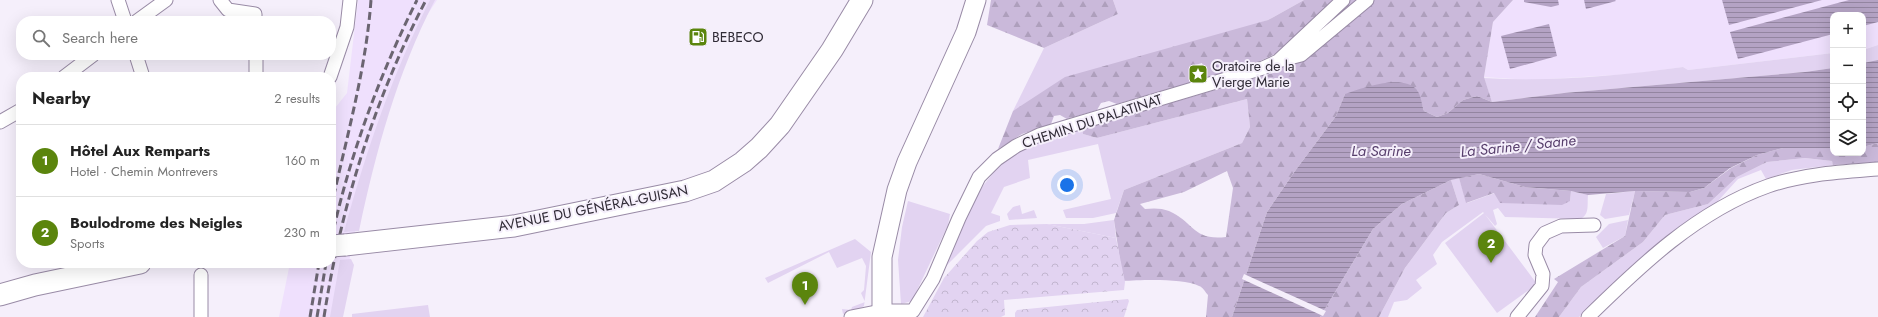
<!DOCTYPE html>
<meta charset="utf-8">
<style>
:root{--surface:#fff;--page:#f2f2f2;--text:#222;--muted:#767676;--line:#e0e0e0;--accent:#5b850d}
body{margin:0;font-family:Jost,sans-serif;background:var(--page);color:var(--text)}
.controls{position:absolute;right:12px;top:12px;display:grid;overflow:hidden;border-radius:8px;box-shadow:0 4px 16px #0002}
.controls button{width:36px;height:36px;display:grid;place-items:center;padding:0;border:0;border-bottom:1px solid var(--line);background:var(--surface);color:var(--text);font:20px sans-serif}
.you{position:absolute;left:1067px;top:185px;width:14px;height:14px;margin:-10px;border:3px solid #fff;border-radius:50%;background:#1a73e8;box-shadow:0 0 0 6px #1a73e833}
.badge{display:grid;place-items:center;width:26px;height:26px;border-radius:50%;background:var(--accent);color:#fff;font-size:13px;font-weight:700}
.pin{position:absolute;translate:-50% -33px;filter:drop-shadow(0 1px 2px #0008)}
.pin::after{content:'';position:absolute;top:21px;width:14px;height:12px;background:inherit;clip-path:polygon(0 0,100% 0,50% 100%)}
.list{margin:0;padding:0;list-style:none}
h2{display:flex;justify-content:space-between;align-items:center;height:52px;margin:0;padding:0 16px;font-size:17px}
h2 small{font-size:13px;font-weight:400;color:var(--muted)}
.list li{display:grid;grid-template-columns:26px 1fr auto;gap:12px;align-items:center;box-sizing:border-box;height:72px;padding:0 16px;border-top:1px solid var(--line)}
.list b{display:block;font-size:15px;white-space:nowrap}
.list p{margin:0;font-size:13px;white-space:nowrap;color:var(--muted)}
.list em{font-size:13px;font-style:normal;color:var(--muted)}
.icon{flex:none;width:22px;height:22px;fill:none;stroke:currentColor;stroke-width:2;stroke-linecap:round;stroke-linejoin:round}
.map{position:relative;flex:none;width:1878px;height:317px;overflow:hidden}
.search{position:absolute;background:var(--surface);box-shadow:0 4px 16px #0002;left:16px;top:16px;width:320px;height:44px;display:flex;align-items:center;gap:10px;box-sizing:border-box;padding:0 14px;border-radius:16px;color:var(--muted);font-size:15px}
.panel{position:absolute;background:var(--surface);box-shadow:0 4px 16px #0002;left:16px;top:72px;width:320px;height:196px;border-radius:16px}
.map>svg:first-child{display:block}
.built{fill:#efe0fd}
.green{fill:#e2d3f1}
.forest{fill:url(#forest-firs);fill-rule:evenodd}
.park{fill:url(#park-crowns)}
.water{fill:url(#water-rules)}
.pier{fill:#f5effb}
.lines{fill:none;stroke-linecap:round;stroke-linejoin:round}
.street-casing{stroke:#998ba6;stroke-width:15}
.secondary-casing{stroke:#998ba6;stroke-width:21}
.primary-casing{stroke:#998ba6;stroke-width:23}
.street{stroke:#fff;stroke-width:13}
.secondary{stroke:#fff;stroke-width:19}
.primary{stroke:#fff;stroke-width:21}
.rail{stroke:#6b6571;stroke-width:3;stroke-dasharray:8 4;stroke-linecap:butt}
.primary-bridge-casing{stroke:#998ba6;stroke-width:23;stroke-linecap:butt}
.primary-bridge{stroke:#fff;stroke-width:21}
.labels{text-anchor:middle;dominant-baseline:central;stroke-width:4;stroke-linejoin:round;paint-order:stroke}
.poi-label{font-size:14px;fill:#302b36;stroke:#f5effb;text-anchor:start}
.street-label{font-size:14px;fill:#302b36;stroke:#f5effb}
.water-label{font-size:15px;font-style:italic;fill:#573e6c;stroke:#f5effb}
</style>
<div class="map">
<svg width="1878" height="317" viewBox="0 0 1878 317">
<defs>
<pattern id="forest-firs" width="22" height="20" patternUnits="userSpaceOnUse"><rect width="22" height="20" fill="#cab9da"/><path d="M5 1l3.5 6h-7zM16 11l3.5 6h-7z" fill="#ae9fbc"/></pattern>
<pattern id="park-crowns" width="20" height="18" patternUnits="userSpaceOnUse"><rect width="20" height="18" fill="#e2d3f1"/><path d="M2 6a3 3 0 1 1 6 0M12 15a3 3 0 1 1 6 0" fill="none" stroke="#c2b5cf"/></pattern>
<pattern id="water-rules" width="6" height="5" patternUnits="userSpaceOnUse"><rect width="6" height="5" fill="#b4a3c4"/><path d="M0 2.5h6" fill="none" stroke="#9385a0"/></pattern>
</defs>
<rect width="100%" height="100%" fill="#f5effb"/>
<path class="built" d="M 358,0 L 437,0 L 416,32 L 381,126 L 356,227 L 338,317 L 279,317 L 290,263 L 331,263 L 331,120 L 335,108 L 347,93 Z
M 1513,0 L 1878,0 L 1878,45 L 1863,50 L 1863,15 L 1833,15 L 1833,53 L 1688,70 L 1683,67 L 1632,74 L 1530,80 L 1484,77 L 1493,22 Z"/>
<path class="green" d="M 430,0 L 435,0 C 397,73 376,151 359,231 L 344,232 C 366,151 392,75 430,0 Z
M 1113,0 L 1304,0 L 1268,20 L 1013,111 L 1044,48 L 1118,14 Z
M 1878,45 L 1878,60 L 1863,63 L 1863,50 Z
M 1833,53 L 1833,68 L 1805,72 L 1564,93 L 1492,102 L 1484,78 C 1551,82 1617,76 1683,67 L 1688,70 Z
M 1247,99 L 1250,127 L 1242,143 L 1124,190 L 1116,213 L 1093,218 L 1066,218 L 1063,210 L 1111,199 L 1098,144 L 1028,160 L 1030,178 L 1004,187 L 991,213 L 1000,216 L 1000,221 L 986,226 L 943,269 C 965,219 979,169 1032,145 C 1048,138 1066,134 1082,129 L 1083,134 L 1097,138 Z
M 1805,158 L 1832,161 L 1833,165 L 1792,170 L 1766,179 L 1761,170 L 1738,179 L 1718,201 L 1697,215 L 1625,272 L 1579,317 L 1559,317 L 1581,287 L 1643,242 L 1665,215 L 1708,204 L 1737,177 L 1767,162 Z
M 1459,178 L 1467,203 L 1495,193 L 1570,201 L 1571,191 L 1588,195 C 1587,204 1590,215 1580,219 L 1505,217 L 1498,208 L 1493,210 L 1497,224 L 1495,226 L 1483,212 L 1442,242 L 1433,255 L 1437,264 L 1416,280 L 1422,288 L 1407,300 L 1394,302 L 1388,317 L 1379,317 L 1405,268 L 1446,213 L 1459,205 L 1451,180 Z
M 1635,191 L 1629,215 L 1605,219 L 1600,215 L 1606,194 Z
M 908,201 L 950,214 L 948,225 L 912,301 L 901,304 L 898,260 L 902,227 Z
M 1020,205 L 1022,214 L 1034,210 L 1037,218 L 1009,220 L 1007,214 L 1013,207 Z
M 1484,213 L 1537,284 L 1497,313 L 1445,243 Z
M 1114,220 L 1116,238 L 1047,224 L 1084,224 Z
M 1628,220 L 1625,236 L 1603,248 L 1596,237 L 1609,224 Z
M 855,239 L 871,252 L 864,306 L 859,309 L 843,314 L 842,309 L 851,310 L 852,307 L 865,302 L 861,293 L 864,290 L 866,266 L 862,258 L 837,268 L 829,252 L 768,283 L 765,278 Z
M 351,259 L 354,265 L 343,317 L 330,317 L 340,260 Z
M 428,305 L 430,317 L 352,317 L 352,314 Z"/>
<path class="forest" d="M 991,0 L 1113,0 L 1118,14 L 1044,48 L 987,25 Z
M 1304,0 L 1513,0 L 1493,22 L 1484,77 L 1492,102 L 1477,96 L 1463,100 L 1448,113 L 1437,117 L 1424,111 L 1417,90 L 1345,94 L 1336,116 L 1295,171 L 1267,212 L 1232,317 L 1206,317 L 1208,295 C 1205,292 1203,287 1199,286 C 1183,278 1141,280 1123,281 L 1114,220 L 1124,190 L 1242,143 L 1250,127 L 1247,99 L 1097,138 L 1083,134 L 1082,129 L 1280,71 L 1275,54 L 1249,66 L 1207,78 L 1202,63 L 1189,67 L 1193,82 L 1117,104 L 1109,101 L 1101,103 L 1097,110 L 1067,119 L 1060,115 L 1054,116 L 1051,124 L 1022,134 L 998,149 L 1013,111 L 1065,77 L 1268,20 ZM 1227,171 L 1233,188 L 1226,237 C 1193,241 1194,222 1169,211 C 1162,208 1153,208 1145,209 L 1140,204 L 1184,192 Z
M 1878,143 L 1878,162 L 1833,165 L 1832,161 L 1805,158 L 1767,162 L 1737,177 L 1708,204 L 1665,215 L 1643,242 L 1581,287 L 1559,317 L 1535,317 L 1558,282 L 1554,279 L 1625,236 L 1635,191 L 1690,192 L 1704,188 L 1731,168 L 1757,155 L 1783,148 L 1833,148 L 1833,153 L 1863,153 L 1863,147 Z
M 1479,174 L 1525,187 L 1571,191 L 1570,201 L 1562,205 L 1500,203 L 1494,193 L 1466,203 L 1459,178 Z
M 1451,180 L 1459,205 L 1446,213 L 1405,268 L 1379,317 L 1320,317 L 1373,229 L 1402,204 Z"/>
<path class="park" d="M 1047,224 L 1116,238 L 1125,282 L 1124,290 L 1004,300 L 1005,315 L 1001,317 L 923,317 L 944,278 L 977,241 L 988,232 L 1010,225 Z
M 1128,299 L 1129,301 L 1124,317 L 1015,317 L 1015,313 L 1017,310 Z"/>
<path class="water" d="M 1524,0 L 1558,0 L 1559,5 L 1551,7 L 1524,2 Z
M 1584,0 L 1615,0 L 1616,1 L 1586,9 Z
M 1722,0 L 1822,0 L 1729,25 Z
M 1849,0 L 1878,0 L 1878,22 L 1863,26 L 1863,15 L 1833,15 L 1833,34 L 1738,59 L 1730,32 Z
M 1549,24 L 1557,56 L 1510,69 L 1501,36 Z
M 1878,60 L 1878,143 L 1863,147 L 1863,63 Z
M 1833,68 L 1833,148 L 1783,148 L 1757,155 L 1730,168 L 1704,188 L 1690,192 L 1635,191 L 1588,195 L 1571,191 L 1525,187 L 1479,174 L 1451,180 L 1402,204 L 1373,229 L 1320,317 L 1232,317 L 1267,212 L 1295,171 L 1336,116 L 1345,94 C 1362,88 1403,73 1417,90 C 1421,95 1422,106 1424,111 L 1437,117 L 1448,113 L 1463,100 L 1477,96 L 1492,102 L 1564,93 L 1805,72 Z"/>
<path class="pier" d="M 1244,274 L 1326,311 L 1323,316 L 1242,279 Z"/>
<g class="lines">
<g class="street-casing">
<path id="street" d="M 118,0 L 125,21
M 220,0 L 228,10 L 255,14 L 255,21
M 137,21 L 166,0
M 136,55 L 143,77
M 256,55 L 256,77
M 1278,61 L 1301,55 L 1367,0
M 64,77 L 93,55
M 330,77 L 347,27 L 350,0
M 0,122 L 21,110
M 201,275 L 201,317
M 851,317 L 881,311 L 913,311 L 933,279 L 959,218 L 979,177 L 997,159 L 1016,146 L 1039,135 L 1263,68 L 1278,61 L 1343,0
M 1517,317 L 1542,286 L 1543,274 L 1535,255 L 1536,245 L 1545,233 L 1561,226 L 1594,225
M 1588,317 C 1640,266 1697,211 1768,186 C 1803,174 1841,172 1878,169"/>
</g>
<g class="secondary-casing">
<path id="secondary" d="M 882,317 L 882,257 L 897,190 L 907,162 L 966,32 L 976,0"/>
</g>
<g class="primary-casing">
<path id="primary" d="M 345,245 L 514,226 L 685,191 L 714,181 L 743,162 L 759,148 L 780,125 L 832,50 L 862,0
M 0,295 L 35,285 L 140,263"/>
</g>
<use href="#street" class="street"/>
<use href="#secondary" class="secondary"/>
<use href="#primary" class="primary"/>
<path class="rail" d="M 331,208 C 346,139 366,70 371,0
M 331,241 C 349,157 379,76 417,0
M 310,317 L 319,263
M 317,317 L 326,263
M 324,317 C 341,206 374,100 426,0"/>
<g class="primary-bridge-casing">
<path id="primary-bridge" d="M 331,246 L 345,245"/>
</g>
<use href="#primary-bridge" class="primary-bridge"/>
</g>
<defs>
<g id="fuel-square" transform="scale(1)"><rect x="-9" y="-9" width="18" height="18" rx="4" fill="#5b850d" stroke="#f5effb"/><path d="M-5.5-6h7V0h2V4h1.3V-2.5L3-4.5l.8-.8L6-3V5H2.5V1h-1V6h-7ZM-4.2-4.7v3.2H.2V-4.7Z" fill="#fff"/></g>
<g id="sight-square" transform="scale(1)"><rect x="-9" y="-9" width="18" height="18" rx="4" fill="#5b850d" stroke="#f5effb"/><path d="M0-6L1.8-2.2L6-1.7L2.9 1.2L3.7 5.4L0 3.3L-3.7 5.4L-2.9 1.2L-6-1.7L-1.8-2.2Z" fill="#fff"/></g>
</defs>
<g fill-rule="evenodd">
<use href="#fuel-square" x="698" y="37"/>
<use href="#sight-square" x="1198" y="74"/>
</g>
<g class="labels">
<g class="poi-label">
<text x="712" y="37">BEBECO</text>
<text x="1212" y="66">Oratoire de la<tspan x="1212" dy="16">Vierge Marie</tspan></text>
</g>
<g class="street-label">
<text transform="translate(1092 121) rotate(-18)">CHEMIN DU PALATINAT</text>
<text transform="translate(593 208) rotate(-11)">AVENUE DU GÉNÉRAL-GUISAN</text>
</g>
<g class="water-label">
<text transform="translate(1518 146) rotate(-6)">La Sarine / Saane</text>
<text x="1381" y="151">La Sarine</text>
</g>
</g>
</svg>
<div class="controls">
<button>+</button>
<button>−</button>
<button><svg class="icon" aria-label="locate" viewBox="0 0 24 24"><circle cx="12" cy="12" r="6"/><path d="M12 2v4M12 18v4M2 12h4M18 12h4"/></svg></button>
<button><svg class="icon" aria-label="layers" viewBox="0 0 24 24"><path d="M12 4l9 5-9 5-9-5zM3 14l9 5 9-5"/></svg></button>
</div>
<div class="you"></div>
<div class="pin badge" style="left:805px;top:305px">1</div>
<div class="pin badge" style="left:1491px;top:263px">2</div>
<div class="search"><svg class="icon" aria-label="search" viewBox="0 0 24 24"><circle cx="10" cy="10" r="6"/><path d="M15 15l6 6"/></svg>Search here</div>
<section class="panel">
<h2>Nearby<small>2 results</small></h2>
<ul class="list">
<li><span class="badge">1</span><div><b>Hôtel Aux Remparts</b><p>Hotel · Chemin Montrevers</p></div><em>160 m</em></li>
<li><span class="badge">2</span><div><b>Boulodrome des Neigles</b><p>Sports</p></div><em>230 m</em></li>
</ul>
</section>
</div>
